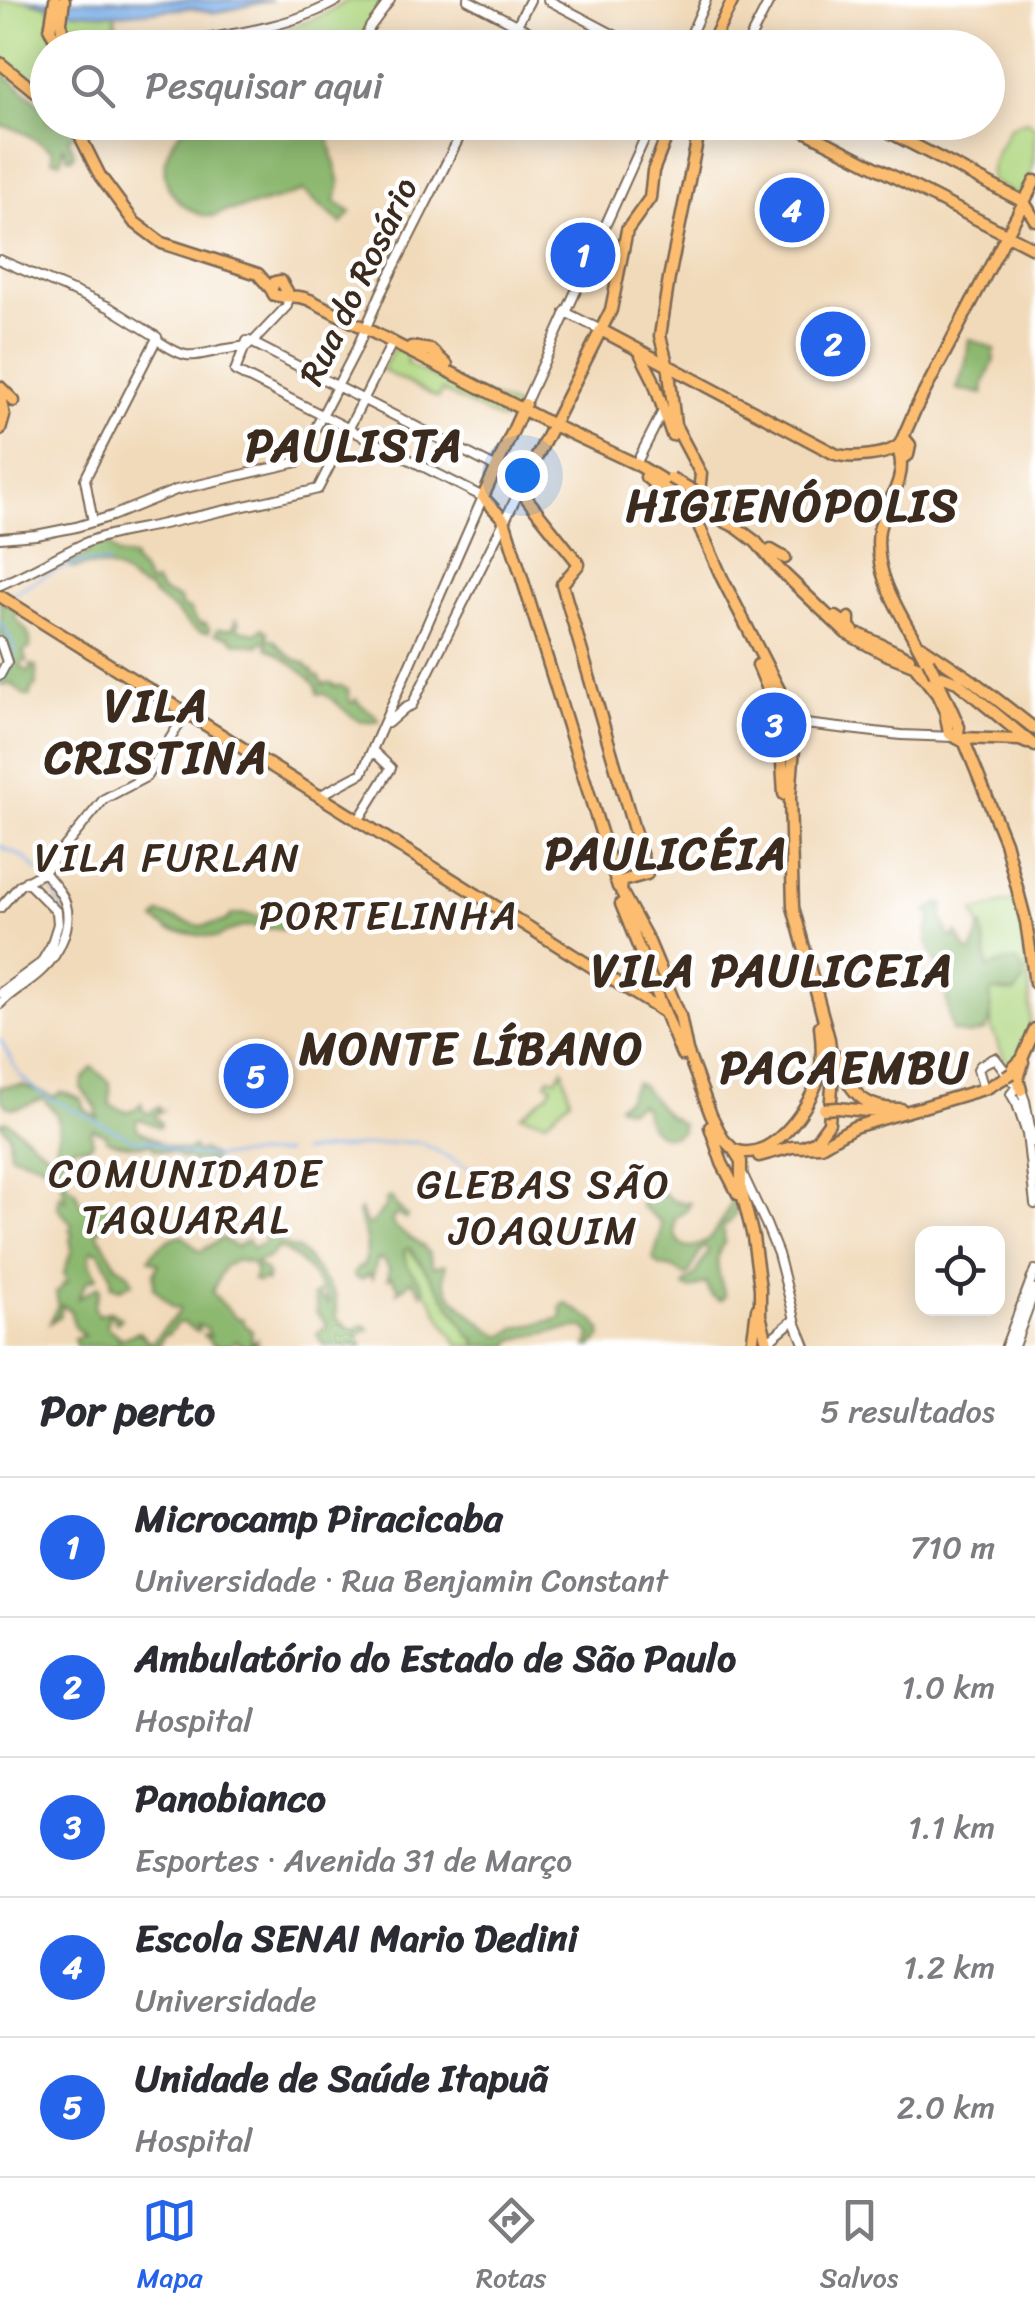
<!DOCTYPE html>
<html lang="pt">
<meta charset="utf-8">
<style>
:root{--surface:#fff;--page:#f2f2f3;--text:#2b2b33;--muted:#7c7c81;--line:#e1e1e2;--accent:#2563eb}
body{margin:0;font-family:Sriracha,sans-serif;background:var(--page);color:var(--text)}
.controls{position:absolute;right:30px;bottom:30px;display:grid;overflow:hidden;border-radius:20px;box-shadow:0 5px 25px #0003}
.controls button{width:90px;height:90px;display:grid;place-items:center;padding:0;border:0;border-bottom:2px solid var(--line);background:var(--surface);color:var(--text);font:50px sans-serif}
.you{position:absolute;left:522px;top:475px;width:35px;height:35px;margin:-25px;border:8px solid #fff;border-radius:50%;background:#1a73e8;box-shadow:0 0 0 15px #1a73e833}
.badge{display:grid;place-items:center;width:65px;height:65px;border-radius:50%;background:var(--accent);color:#fff;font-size:32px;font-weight:700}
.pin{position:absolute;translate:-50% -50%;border:5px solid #fff;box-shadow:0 2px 10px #0006}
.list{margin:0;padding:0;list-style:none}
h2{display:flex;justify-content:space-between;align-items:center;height:130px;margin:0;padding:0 40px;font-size:42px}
h2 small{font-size:32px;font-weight:400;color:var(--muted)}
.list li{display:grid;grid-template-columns:65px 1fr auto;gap:30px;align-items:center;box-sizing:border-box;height:140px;padding:0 40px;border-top:2px solid var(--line)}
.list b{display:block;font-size:38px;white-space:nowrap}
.list p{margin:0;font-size:32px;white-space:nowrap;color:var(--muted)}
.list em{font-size:32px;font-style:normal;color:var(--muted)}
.icon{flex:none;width:55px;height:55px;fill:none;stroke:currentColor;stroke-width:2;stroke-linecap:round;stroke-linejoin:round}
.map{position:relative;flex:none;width:1035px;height:1346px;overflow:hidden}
.search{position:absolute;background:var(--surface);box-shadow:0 5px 25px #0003;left:30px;right:30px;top:30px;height:110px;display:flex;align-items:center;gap:25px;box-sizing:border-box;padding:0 35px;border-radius:55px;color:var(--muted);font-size:38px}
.sheet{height:830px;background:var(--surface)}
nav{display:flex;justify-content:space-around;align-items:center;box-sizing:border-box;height:140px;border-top:2px solid var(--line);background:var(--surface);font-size:28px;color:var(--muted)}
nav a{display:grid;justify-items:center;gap:5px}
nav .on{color:var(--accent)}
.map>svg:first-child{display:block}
.green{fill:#b0d782;stroke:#768050;stroke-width:2.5}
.forest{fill:#8cb870;stroke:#647147;stroke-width:2.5}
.water{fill:#7cafe9;stroke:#5c6c84;stroke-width:2.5}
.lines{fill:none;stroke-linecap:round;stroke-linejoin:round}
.stream{stroke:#7cafe9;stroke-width:2.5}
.minor-casing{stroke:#7b6855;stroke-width:12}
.major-casing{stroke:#7b6855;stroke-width:15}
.minor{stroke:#fff;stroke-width:8}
.major{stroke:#fcbd6f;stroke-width:10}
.major-bridge-casing{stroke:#7b6855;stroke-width:15;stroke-linecap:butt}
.major-bridge{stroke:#fcbd6f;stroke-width:10}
.labels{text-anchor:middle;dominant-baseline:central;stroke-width:9;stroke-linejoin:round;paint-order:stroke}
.street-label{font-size:35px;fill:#3b2a1e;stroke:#fff}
.quarter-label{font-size:40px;letter-spacing:2.5px;fill:#3b2a1e;stroke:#fff}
.district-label{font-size:45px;font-weight:bold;letter-spacing:2.5px;fill:#3b2a1e;stroke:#fff}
</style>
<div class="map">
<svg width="1035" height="1346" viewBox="0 0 1035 1346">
<rect width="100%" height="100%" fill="#fff"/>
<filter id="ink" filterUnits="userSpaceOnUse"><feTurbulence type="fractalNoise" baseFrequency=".01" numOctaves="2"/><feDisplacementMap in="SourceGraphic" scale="20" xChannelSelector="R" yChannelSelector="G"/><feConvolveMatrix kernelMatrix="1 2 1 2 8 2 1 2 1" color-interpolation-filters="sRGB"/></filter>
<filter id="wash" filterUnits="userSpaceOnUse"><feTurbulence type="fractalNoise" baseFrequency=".0048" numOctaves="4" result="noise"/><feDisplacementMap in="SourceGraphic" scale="40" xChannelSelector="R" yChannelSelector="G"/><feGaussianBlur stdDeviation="2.25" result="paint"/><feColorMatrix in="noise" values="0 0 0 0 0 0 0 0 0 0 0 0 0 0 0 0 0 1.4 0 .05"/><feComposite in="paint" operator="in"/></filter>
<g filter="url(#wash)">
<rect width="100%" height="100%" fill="#f1daba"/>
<path class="green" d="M 0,0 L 26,0 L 50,7 L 56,47 L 48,48 L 47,93 L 0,56 Z
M 348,0 L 384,0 L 356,47 L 159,48 L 242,32 L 247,39 C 283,30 317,23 348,0 Z
M 64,10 L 115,14 L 117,47 L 65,33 Z
M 1026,121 L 1035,126 C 1035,149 1035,178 1021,193 L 1027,193 L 1023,200 L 991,180 C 988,162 1001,145 1009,129 L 1014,125 Z
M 395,347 L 408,353 L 407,364 L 437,379 L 447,377 L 446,380 L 479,396 L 482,393 L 518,408 L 511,422 L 504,418 L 502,421 L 442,391 L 438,398 L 382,370 Z
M 1017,899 C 1024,938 1035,1007 1028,1042 C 1024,1052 1015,1060 1008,1068 L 992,1030 L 987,958 L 983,935 L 974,912 Z
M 563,1069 L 570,1099 L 546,1121 L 521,1115 L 549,1093 L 552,1086 L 546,1082 L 549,1077 L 556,1079 Z
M 409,1248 C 431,1277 451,1306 470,1336 L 476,1339 L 475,1346 L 459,1346 L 438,1313 L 432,1300 L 408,1269 L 404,1251 Z"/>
<path class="forest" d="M 0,67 L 7,77 L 47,110 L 48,122 C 62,123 71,120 77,134 L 68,137 L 74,154 L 72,158 L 67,157 L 65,148 L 63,147 L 61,161 L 53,160 L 52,150 C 34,139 22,129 0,125 Z
M 188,123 L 329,123 L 330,143 L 340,185 L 335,202 L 351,212 L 342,224 L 303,191 C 275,201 255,206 226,211 C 221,212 217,216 211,216 C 202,217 189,210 182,204 C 153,179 164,146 188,123 Z
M 969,339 L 995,349 L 993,356 L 995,358 L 984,383 L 983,394 L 957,389 L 966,362 Z
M 104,541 L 118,555 L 134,558 L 133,562 L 142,571 L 149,584 L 155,582 L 162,592 L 180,599 L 182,608 L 189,609 C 194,616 194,621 203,625 L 205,623 L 209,628 L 209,632 C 192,633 187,622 175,611 C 166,603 156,600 149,589 C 136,587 133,580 122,573 C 108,565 89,563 75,568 L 68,566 L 68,563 L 87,554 L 89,546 Z
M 0,598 L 19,613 L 15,614 L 15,618 C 24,628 32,633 30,648 L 23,652 L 27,661 L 22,662 L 21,667 L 29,672 L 31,670 L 31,665 L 36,666 L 36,685 L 31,690 L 30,696 L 25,696 L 13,685 L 0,684 L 0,679 L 11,663 L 7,643 L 0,633 Z
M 236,619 L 239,623 L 237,627 L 240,630 L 256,633 L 262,628 L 268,633 L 266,638 L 274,640 C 282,651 293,660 306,664 L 309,669 L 312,670 L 314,676 L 319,676 L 323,685 L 326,683 L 332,683 L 334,686 L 341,686 L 348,690 L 350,702 L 353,703 L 356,699 C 361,709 375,710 379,721 C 352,728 343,703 323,693 L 318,694 C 317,691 318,688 316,686 C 312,678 276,651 267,648 L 267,642 L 261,642 L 258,646 L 234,642 L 230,637 L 215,634 L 217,629 L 232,629 Z
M 939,904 L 943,904 L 942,918 L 950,937 L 954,938 L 956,932 L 968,952 L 972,952 L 982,924 L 988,968 L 1007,961 L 1018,962 L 1023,971 L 1023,982 L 1015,993 L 994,991 L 991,993 L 990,1022 L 985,1031 L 968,1035 L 952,1031 L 946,996 L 950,987 L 946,979 L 943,979 C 936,959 919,939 932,920 L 928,911 Z
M 160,914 L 200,926 L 224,922 L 232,915 L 244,914 L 292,921 L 287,930 L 246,926 L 230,931 L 216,938 L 169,930 L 155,920 Z
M 92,1067 L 110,1083 L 110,1105 L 126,1112 L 137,1108 L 141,1103 L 143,1110 L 147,1114 L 158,1107 L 160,1108 L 159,1111 L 162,1111 L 154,1116 L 161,1123 L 160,1127 L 140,1119 L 136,1120 L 137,1129 L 164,1145 L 187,1151 L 193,1147 L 196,1153 L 202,1150 L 215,1157 L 211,1162 L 195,1160 L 193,1163 L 186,1157 L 183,1159 L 174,1153 L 154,1149 L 151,1144 C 137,1146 117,1146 106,1139 L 107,1135 L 93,1129 L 91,1133 L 93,1143 L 88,1147 L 74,1146 L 57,1169 L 10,1154 L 9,1134 L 0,1123 L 7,1121 L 53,1158 C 57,1148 62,1122 55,1112 C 52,1107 46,1104 43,1098 C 23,1107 0,1119 0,1087 L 23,1085 L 54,1097 L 62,1092 L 82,1100 L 85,1110 L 98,1118 L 96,1107 L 81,1088 L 83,1079 Z
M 635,1083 L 641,1085 L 666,1114 L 682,1124 L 682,1131 C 664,1145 645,1128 644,1108 L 639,1104 L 629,1109 L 619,1107 L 618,1105 L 627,1099 Z
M 63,1175 L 68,1186 L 75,1190 L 81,1205 L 91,1207 L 107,1204 L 112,1211 L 97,1233 L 117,1266 L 128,1273 L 133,1283 L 120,1289 L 111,1286 C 114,1273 105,1264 100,1253 L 93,1250 L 90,1253 L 90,1264 L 97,1278 L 87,1281 L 78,1298 L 99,1286 L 100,1291 L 94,1306 L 98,1315 L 111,1311 L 121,1318 L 117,1323 L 110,1315 L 108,1315 L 107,1327 L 119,1337 L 118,1340 L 139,1332 L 149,1342 L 152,1342 L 179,1312 L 179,1307 L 174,1308 L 154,1288 L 154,1274 L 159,1264 L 149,1259 C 152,1250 172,1236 182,1235 L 200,1252 L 222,1238 L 236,1247 L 247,1240 L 252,1248 L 263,1244 L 265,1241 L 259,1223 L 263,1222 L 278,1236 L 280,1241 L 292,1248 L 298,1249 L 308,1259 L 335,1295 L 337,1320 L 352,1330 L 364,1325 L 369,1329 L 357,1335 L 363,1346 L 324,1346 L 317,1334 L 327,1324 L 316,1313 L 317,1307 L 313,1296 L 319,1292 L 320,1300 L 324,1299 L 327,1305 L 330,1302 C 314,1278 307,1261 278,1247 L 269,1258 L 256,1262 L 258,1266 L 266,1271 L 268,1277 L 266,1282 L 263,1279 L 259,1282 L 253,1280 L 256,1271 L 251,1263 L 235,1260 L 224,1267 L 212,1292 L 236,1318 L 243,1319 L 243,1323 L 252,1331 L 251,1344 L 257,1339 L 257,1346 L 240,1346 L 240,1343 L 236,1341 L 229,1346 L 215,1346 L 202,1334 L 210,1336 L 206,1327 L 197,1325 L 199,1330 L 197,1332 L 184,1323 L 177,1323 L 169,1334 L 163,1336 L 159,1346 L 76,1346 L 74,1338 L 84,1336 L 75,1327 L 70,1310 L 62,1305 L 60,1317 L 50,1323 L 58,1304 L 56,1292 L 61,1289 L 63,1283 L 68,1282 L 64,1273 L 72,1249 L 70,1239 L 73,1234 L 69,1231 L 72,1225 L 58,1207 L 59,1195 L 66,1200 L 61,1183 Z
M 731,1188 L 736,1193 C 739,1207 736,1220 723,1226 L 725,1242 C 710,1261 721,1277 725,1297 L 722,1300 C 713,1300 708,1290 706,1283 L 690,1289 L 684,1286 L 685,1283 L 696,1274 L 708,1252 L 707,1248 L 704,1247 C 695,1255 695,1269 686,1276 C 681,1274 677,1269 672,1268 C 662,1265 659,1268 653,1259 L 661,1233 L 661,1222 L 640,1205 L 641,1200 L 646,1196 L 655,1199 L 662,1192 L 673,1201 L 690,1203 L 687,1210 L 675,1219 C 671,1244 687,1256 709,1239 C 713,1236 728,1210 730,1205 C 732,1199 731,1194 731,1188 Z
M 391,1197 L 397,1207 L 407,1216 L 406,1219 L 396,1214 L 392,1220 L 393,1226 L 425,1248 L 429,1254 L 433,1267 L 445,1264 C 446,1269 444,1275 444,1280 C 446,1297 484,1325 498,1335 L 504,1336 L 516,1328 L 559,1319 L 562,1317 L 561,1307 L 565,1303 L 595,1321 L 601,1330 L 601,1337 L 592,1346 L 587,1346 L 591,1334 C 589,1332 587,1330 585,1328 C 579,1326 520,1337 511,1341 L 510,1346 L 475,1346 L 476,1339 L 470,1337 C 452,1305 431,1277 409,1248 L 404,1251 C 404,1269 417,1273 424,1288 L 422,1294 L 412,1280 L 396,1293 L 399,1287 L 391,1277 L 388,1279 L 389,1268 L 383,1259 L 377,1260 L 372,1279 L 369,1274 L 362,1279 L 356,1278 L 354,1275 L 358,1268 L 364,1265 C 371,1245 363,1231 358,1213 L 360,1210 L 367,1225 L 371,1225 L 386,1206 L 386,1199 Z"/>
<path class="water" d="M 26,0 L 272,0 L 216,13 L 189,8 L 117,14 L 74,12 Z"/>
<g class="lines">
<path class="stream" d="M 9,596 C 41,578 70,556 109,564
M 0,622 C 16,647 23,658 0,682
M 0,846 L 25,858 L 39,872
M 48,882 L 63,910 L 62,920
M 0,1039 L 20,1076 L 42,1094 L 132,1139 L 152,1141 L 177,1152 L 215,1157 L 285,1153
M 301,1152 L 402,1142 L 422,1143 L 476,1172 L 498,1189 L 512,1190 L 530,1187"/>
</g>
</g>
<g filter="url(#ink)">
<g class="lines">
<g class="minor-casing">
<path id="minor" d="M 468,0 L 561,48
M 548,0 L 639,48
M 62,33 L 72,39 L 108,48
M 153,48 C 210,37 289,30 338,0
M 360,48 L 370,27 L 390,0
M 505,48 L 530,0
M 685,48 L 706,0
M 745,48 L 770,0
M 0,260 L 70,290
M 73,291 L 109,307 L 157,337
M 565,312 L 601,330
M 247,341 L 235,371 L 483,497 L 362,773 L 319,796
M 249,341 L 524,482
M 160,342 C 186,359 187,357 217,351
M 220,350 L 247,346 L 253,342 L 287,306 L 288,295
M 525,404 L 652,122
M 637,462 L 663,411
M 93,522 L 85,479 L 155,342
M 0,538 L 36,535 L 76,527 L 112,516 L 176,490 L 298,462 L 357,348 L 381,293 L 467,122
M 0,585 C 29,573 55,557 83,544 C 104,534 136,530 159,525 C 212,513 265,502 318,489 L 393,341
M 0,641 L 7,662 L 0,675
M 388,723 L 405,708 L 412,705 L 520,490
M 796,723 L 901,735 L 954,737
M 358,821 L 391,768 L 375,753
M 0,908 L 20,885 L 44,872 L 104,799 L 146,777 L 187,712
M 0,993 L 41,963 L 51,946 L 58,924 L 57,912 L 26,881
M 0,1004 C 12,990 30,983 43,969 C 59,954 72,926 66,905 C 63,893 51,881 44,872
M 983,1086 L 978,1069 L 981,1065 L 995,1058 L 1019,1089
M 1016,1088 L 1021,1090 L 1025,1101 L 1023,1104 L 1017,1104 L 1011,1094 Z
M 1025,1101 L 1033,1142
M 1017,1104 L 1027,1134 L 1035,1204
M 742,1173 L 766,1224 L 778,1254 L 796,1323
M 796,1324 L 805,1346
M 767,1345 L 773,1337 L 790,1323
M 1006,1346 L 1035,1270
M 1014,1346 L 1035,1289"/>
</g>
<g class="major-casing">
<path id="major" d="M 55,0 L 50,30 L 61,48
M 64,0 L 61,22 L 64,48
M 709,48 L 733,0
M 0,63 L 48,102
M 76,122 L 82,140 L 100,176 L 134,222 L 162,243 L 258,274 L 271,289
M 672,122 L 653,171 L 650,198 L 627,230 L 611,310 L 520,490 L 579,564 L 562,584 L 647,874 L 622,881 L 621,891 L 649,942 L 680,1016 L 687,1051 L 711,1115 L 723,1139 L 734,1150 L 741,1161 L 741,1189 L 753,1237 L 760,1288 L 760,1315 L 768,1346
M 701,122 L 669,278 L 660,336 L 669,371 L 675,425 L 701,474 L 696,519 L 722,578 L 796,723 L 790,797 L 793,907 L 829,1039 L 833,1075 L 829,1123 L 816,1141 L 802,1147
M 787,122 L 1035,249
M 870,122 L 1024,202 L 1035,220
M 282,297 L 287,291 L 281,281 L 275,282 L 271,289 L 274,295 C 287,299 295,293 310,300 L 553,425 L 638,465 L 695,500
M 601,330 L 835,454 C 850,459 889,456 900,444
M 411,347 L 431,350 L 447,365
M 641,355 L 653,379 L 672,435
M 0,387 L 14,401
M 0,396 L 4,416 L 0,430
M 525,404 L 483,497 L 504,520 L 618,887
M 902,441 L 906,440 L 910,445 L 908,455 L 904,457 L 900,456 L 898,449 L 915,410 L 1035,181
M 900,456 C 906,482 884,505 879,530 C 872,579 906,620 926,661
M 646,477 L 659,488 L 683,501
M 713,502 L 739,523
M 702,510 L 736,527 L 756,542 L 779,569 L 846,633 L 883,653 L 957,682 L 1035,746
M 771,550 L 785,558
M 0,596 L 664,1012
M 836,617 L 846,624 L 849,618 L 849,626 L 853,631 L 848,632
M 861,635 L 909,658
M 921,646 L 973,681 L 1035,729
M 758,665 L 779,716 L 784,794
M 915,666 L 937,694 L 947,716
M 935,674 L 953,713
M 954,737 L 958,733 L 959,727 L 953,713 L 949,712 L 946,717 L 949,733 C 953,738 960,738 965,743 L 1005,842 L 1026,922 L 1035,983
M 960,738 L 1020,740 L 1027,743
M 621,904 L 682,1055
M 836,1056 C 848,1089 862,1110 901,1109
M 1010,1071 L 1022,1059 L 1035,1029
M 1021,1090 L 1018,1079 L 1023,1062
M 923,1107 L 987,1088 L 1006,1077
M 838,1108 L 887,1113
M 710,1127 L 722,1163 L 738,1194
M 735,1150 C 773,1164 812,1104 820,1073 C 823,1057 822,1042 820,1026
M 759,1156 L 792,1147 L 821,1146 L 854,1127 L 919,1108
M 752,1346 L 757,1309"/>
</g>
<use href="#minor" class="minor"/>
<use href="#major" class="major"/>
<g class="major-bridge-casing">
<path id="major-bridge" d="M 671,478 L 713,502
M 683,501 L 702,510
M 928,660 L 935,674
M 1006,1077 L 1012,1073
M 824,1109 L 838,1108"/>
</g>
<use href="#major-bridge" class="major-bridge"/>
</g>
</g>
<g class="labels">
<g class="street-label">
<text transform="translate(358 281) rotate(-64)">Rua do Rosário</text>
</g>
<g class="quarter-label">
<text x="168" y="857">VILA FURLAN</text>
<text x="389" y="915">PORTELINHA</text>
<text x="186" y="1173">COMUNIDADE<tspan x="186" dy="46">TAQUARAL</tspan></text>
<text x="544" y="1184">GLEBAS SÃO<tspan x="544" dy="46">JOAQUIM</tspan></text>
</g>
<g class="district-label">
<text x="355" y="446">PAULISTA</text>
<text x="793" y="506">HIGIENÓPOLIS</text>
<text x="157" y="706">VILA<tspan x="157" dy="52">CRISTINA</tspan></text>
<text x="667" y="854">PAULICÉIA</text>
<text x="773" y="971">VILA PAULICEIA</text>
<text x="472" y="1049">MONTE LÍBANO</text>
<text x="845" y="1068">PACAEMBU</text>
</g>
</g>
</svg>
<div class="controls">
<button><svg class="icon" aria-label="locate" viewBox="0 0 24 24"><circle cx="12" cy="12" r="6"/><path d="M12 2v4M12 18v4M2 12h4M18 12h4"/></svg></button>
</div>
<div class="you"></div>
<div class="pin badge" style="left:583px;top:255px">1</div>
<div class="pin badge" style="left:833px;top:344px">2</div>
<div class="pin badge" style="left:774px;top:725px">3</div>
<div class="pin badge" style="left:792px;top:210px">4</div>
<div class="pin badge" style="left:256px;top:1076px">5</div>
<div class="search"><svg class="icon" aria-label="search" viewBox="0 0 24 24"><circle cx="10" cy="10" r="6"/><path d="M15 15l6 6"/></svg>Pesquisar aqui</div>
</div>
<section class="sheet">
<h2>Por perto<small>5 resultados</small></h2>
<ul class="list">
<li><span class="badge">1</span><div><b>Microcamp Piracicaba</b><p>Universidade · Rua Benjamin Constant</p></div><em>710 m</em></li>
<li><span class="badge">2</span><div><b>Ambulatório do Estado de São Paulo</b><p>Hospital</p></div><em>1.0 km</em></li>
<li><span class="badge">3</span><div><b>Panobianco</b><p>Esportes · Avenida 31 de Março</p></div><em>1.1 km</em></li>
<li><span class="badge">4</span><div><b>Escola SENAI Mario Dedini</b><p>Universidade</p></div><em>1.2 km</em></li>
<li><span class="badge">5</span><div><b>Unidade de Saúde Itapuã</b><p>Hospital</p></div><em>2.0 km</em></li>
</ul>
</section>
<nav>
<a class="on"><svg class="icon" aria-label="map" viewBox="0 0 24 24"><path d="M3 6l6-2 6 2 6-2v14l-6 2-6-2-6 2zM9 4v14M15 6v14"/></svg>Mapa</a>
<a><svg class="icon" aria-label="directions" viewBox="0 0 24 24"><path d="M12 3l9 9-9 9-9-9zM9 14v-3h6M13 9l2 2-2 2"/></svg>Rotas</a>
<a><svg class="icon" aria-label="saved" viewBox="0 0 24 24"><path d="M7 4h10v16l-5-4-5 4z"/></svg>Salvos</a>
</nav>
